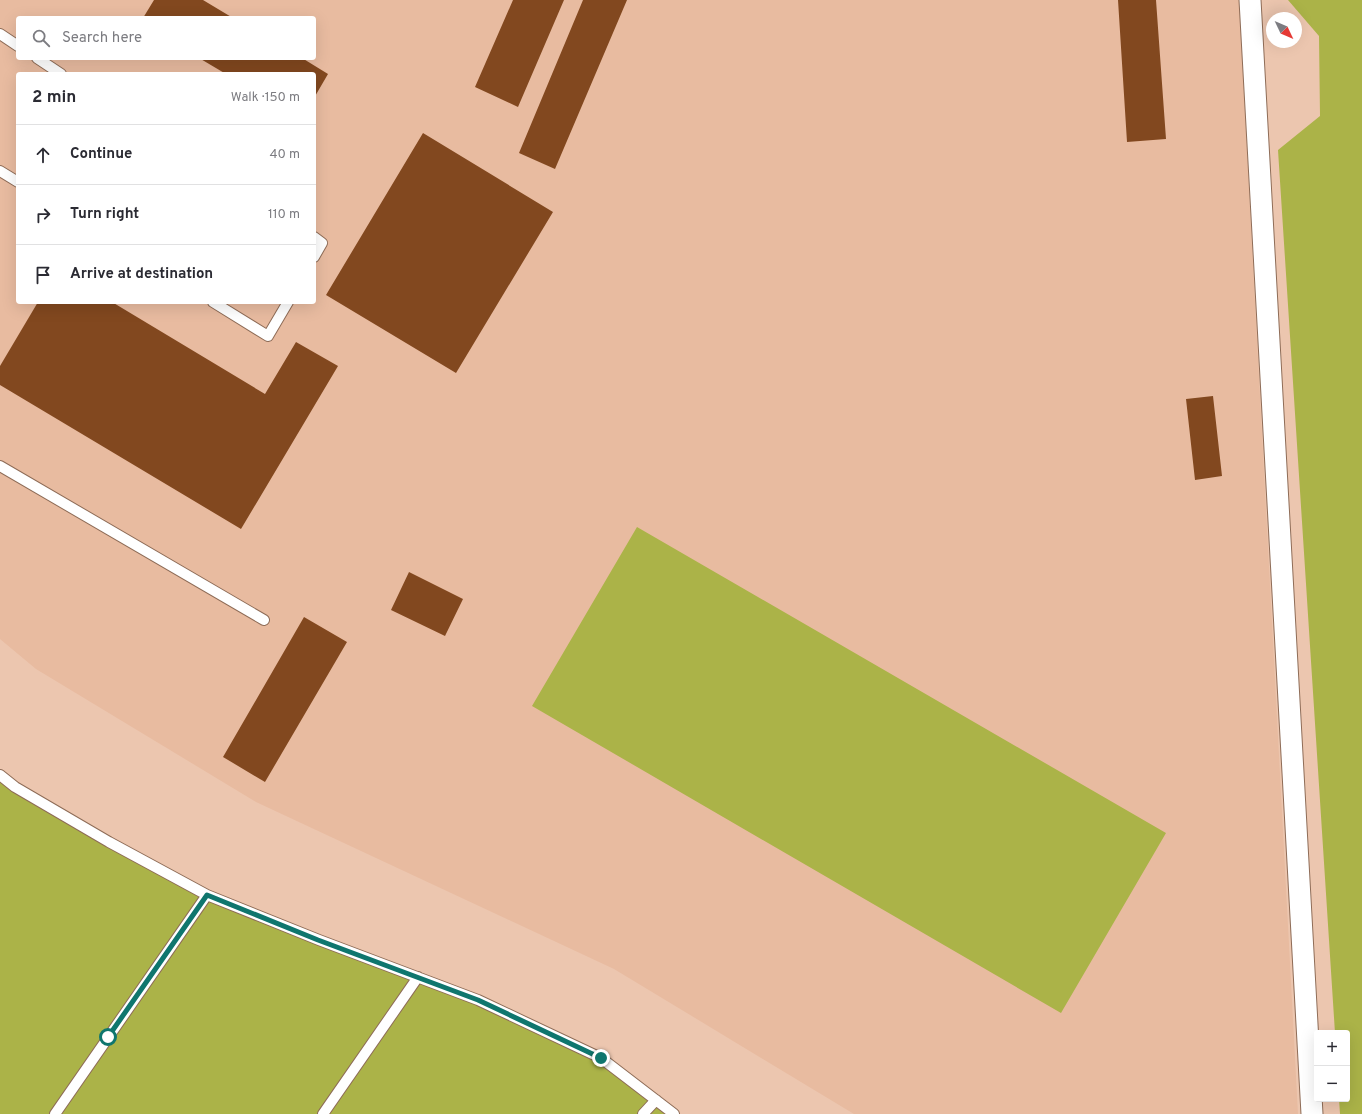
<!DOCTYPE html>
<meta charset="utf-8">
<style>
:root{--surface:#fff;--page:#f2f2f3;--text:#2b2b33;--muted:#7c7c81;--line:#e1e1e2}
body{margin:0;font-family:Overpass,sans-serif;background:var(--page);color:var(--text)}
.controls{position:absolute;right:12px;bottom:12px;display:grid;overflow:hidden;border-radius:4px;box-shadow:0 4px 16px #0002}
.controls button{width:36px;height:36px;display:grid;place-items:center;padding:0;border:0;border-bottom:1px solid var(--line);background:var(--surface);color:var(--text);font:20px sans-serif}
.compass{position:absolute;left:1266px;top:12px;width:36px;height:36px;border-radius:50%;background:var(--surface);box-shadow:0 4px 16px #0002;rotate:134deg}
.stop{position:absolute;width:12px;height:12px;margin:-9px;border:3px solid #0f766e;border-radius:50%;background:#fff}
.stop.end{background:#0f766e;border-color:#fff;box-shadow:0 1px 4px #0008}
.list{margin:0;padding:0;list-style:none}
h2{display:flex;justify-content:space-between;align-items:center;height:52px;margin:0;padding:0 16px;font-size:17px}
h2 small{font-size:13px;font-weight:400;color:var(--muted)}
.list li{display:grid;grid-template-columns:26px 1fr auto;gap:12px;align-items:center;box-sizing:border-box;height:60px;padding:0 16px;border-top:1px solid var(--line)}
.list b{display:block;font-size:15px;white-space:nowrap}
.list em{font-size:13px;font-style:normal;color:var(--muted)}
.icon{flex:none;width:22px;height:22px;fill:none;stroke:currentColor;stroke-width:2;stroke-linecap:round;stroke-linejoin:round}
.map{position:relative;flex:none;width:1362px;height:1114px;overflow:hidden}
.search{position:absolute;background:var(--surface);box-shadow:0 4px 16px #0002;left:16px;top:16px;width:300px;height:44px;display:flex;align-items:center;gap:10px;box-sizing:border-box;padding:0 14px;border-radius:4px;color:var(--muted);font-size:15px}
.panel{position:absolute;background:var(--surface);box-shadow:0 4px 16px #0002;left:16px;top:72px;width:300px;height:232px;border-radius:4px}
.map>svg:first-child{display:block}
.built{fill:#e8bba0;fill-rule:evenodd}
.green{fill:#abb348}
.building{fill:#82481f}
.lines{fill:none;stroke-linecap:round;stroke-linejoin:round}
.lane-casing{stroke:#8e6c57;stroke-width:12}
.street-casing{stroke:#8e6c57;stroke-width:23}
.lane{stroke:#fff;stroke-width:10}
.street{stroke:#fff;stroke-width:21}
.route{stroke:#0f766e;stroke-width:5}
</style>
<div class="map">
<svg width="1362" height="1114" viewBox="0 0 1362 1114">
<rect width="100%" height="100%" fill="#ecc6af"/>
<path class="built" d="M 0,0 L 1239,0 L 1298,1114 L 854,1114 L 614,969 L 256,802 L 36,669 L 0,639 ZM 18,18 L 314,18 L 314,58 L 18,58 ZM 18,74 L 314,74 L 314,302 L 18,302 Z"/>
<path class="green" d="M 1288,0 L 1362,0 L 1362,1114 L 1340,1114 L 1339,1099 L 1347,1099 L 1347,1033 L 1335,1033 L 1278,150 L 1320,116 L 1319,36 Z
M 637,527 L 1166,833 L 1061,1013 L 532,706 Z
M 0,775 L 207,895 L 478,1000 L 601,1058 L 674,1114 L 0,1114 Z"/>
<path class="building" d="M 154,0 L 203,0 L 233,18 L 143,18 Z
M 513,0 L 564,0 L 518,107 L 475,87 Z
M 583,0 L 627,0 L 555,169 L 519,153 Z
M 1118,0 L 1156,0 L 1166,139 L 1127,142 Z
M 199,58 L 302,58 L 328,74 L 314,98 L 314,74 L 226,74 Z
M 423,133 L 553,212 L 456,373 L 326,295 Z
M 38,302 L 112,302 L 265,394 L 296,342 L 338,366 L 241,529 L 0,385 L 0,366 Z
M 1213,396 L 1222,476 L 1195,480 L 1186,399 Z
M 409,572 L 463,599 L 445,636 L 391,610 Z
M 304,617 L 347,642 L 265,782 L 223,757 Z"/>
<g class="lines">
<g class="lane-casing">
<path id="lane" d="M 0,34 L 18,46
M 37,58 L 61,74
M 0,171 L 18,182
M 314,237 L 322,243 L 314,257
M 213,302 L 268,336 L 288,302
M 0,466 L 264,620
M 0,775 L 15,787 L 109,842 L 207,895 L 319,940 L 478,1000 L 601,1058 L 674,1114
M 55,1114 L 207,895
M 323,1114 L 418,977
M 643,1114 L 656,1100"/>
</g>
<g class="street-casing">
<path id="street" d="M 1250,0 L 1312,1114"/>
</g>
<use href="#lane" class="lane"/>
<use href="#street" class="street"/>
</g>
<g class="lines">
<path class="route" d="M 108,1037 L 207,895 L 318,940 L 478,1000 L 601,1058"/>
</g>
</svg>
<div class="controls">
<button>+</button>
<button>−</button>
</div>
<svg class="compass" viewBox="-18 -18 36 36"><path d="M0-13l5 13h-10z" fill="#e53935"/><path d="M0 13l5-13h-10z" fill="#7c7c81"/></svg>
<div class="stop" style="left:108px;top:1037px"></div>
<div class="stop end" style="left:601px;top:1058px"></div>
<div class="search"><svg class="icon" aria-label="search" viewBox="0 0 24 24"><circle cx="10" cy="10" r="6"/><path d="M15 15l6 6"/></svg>Search here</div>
<section class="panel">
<h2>2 min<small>Walk · 150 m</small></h2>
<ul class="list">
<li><svg class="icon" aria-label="ahead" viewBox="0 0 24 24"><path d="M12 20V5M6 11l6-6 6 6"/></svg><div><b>Continue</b></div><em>40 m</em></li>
<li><svg class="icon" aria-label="right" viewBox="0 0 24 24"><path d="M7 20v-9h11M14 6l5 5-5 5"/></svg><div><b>Turn right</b></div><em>110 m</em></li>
<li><svg class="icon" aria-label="arrive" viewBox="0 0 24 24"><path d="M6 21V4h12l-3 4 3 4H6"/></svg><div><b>Arrive at destination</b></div></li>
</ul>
</section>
</div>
